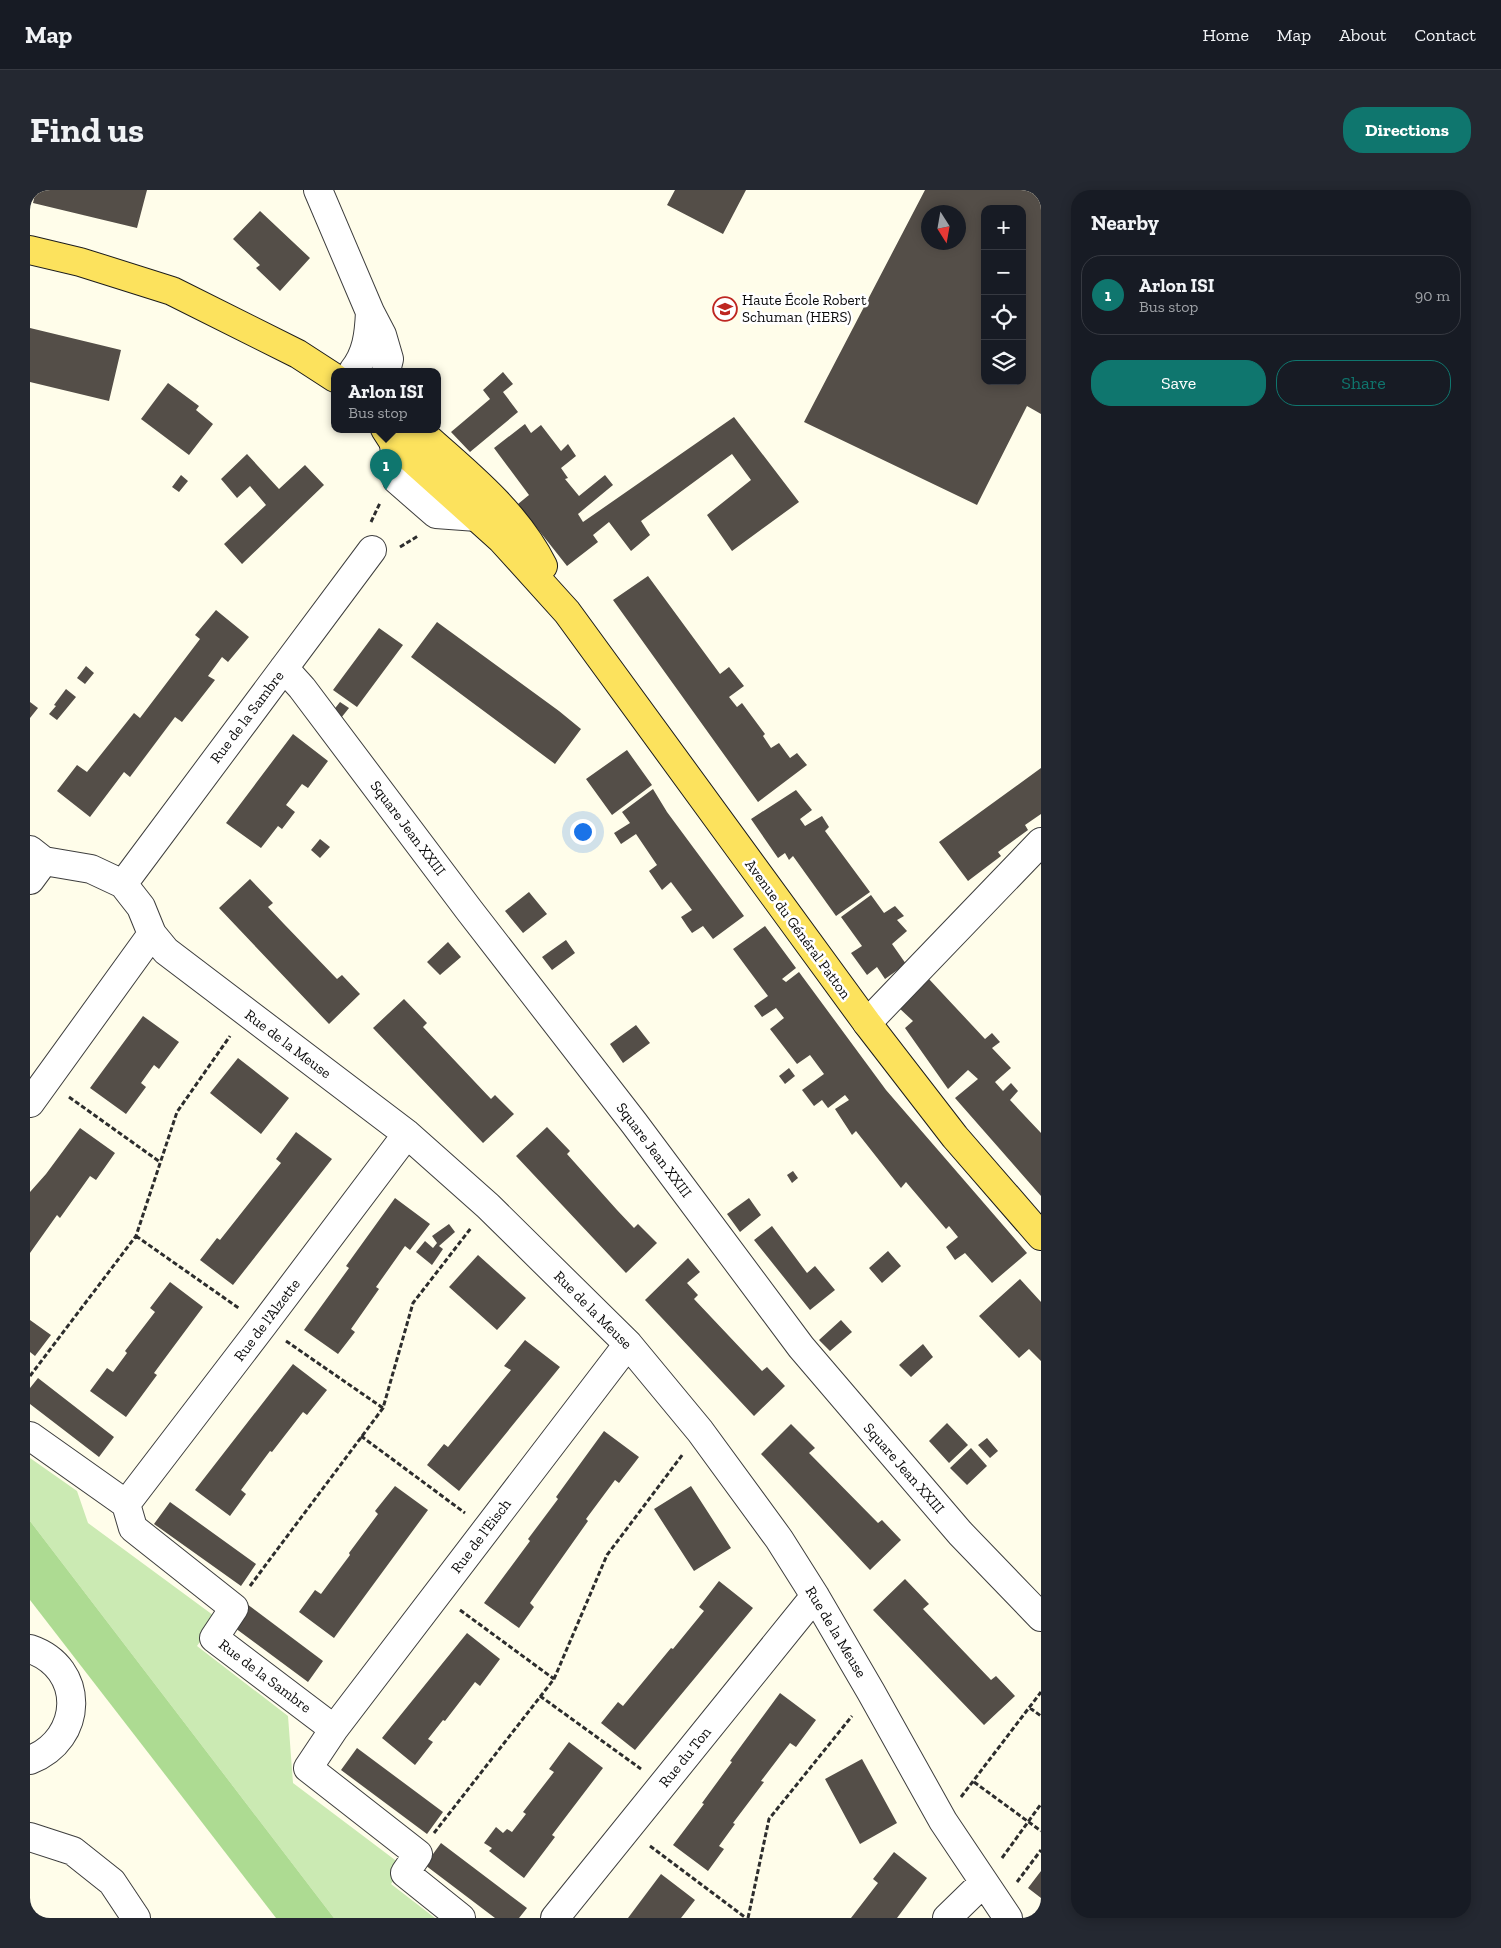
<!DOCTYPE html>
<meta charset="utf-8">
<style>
:root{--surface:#171b24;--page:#242831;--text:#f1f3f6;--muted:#9ea1a6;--line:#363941;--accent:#0f766e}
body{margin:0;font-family:"Zilla Slab",serif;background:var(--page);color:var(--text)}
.controls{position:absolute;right:15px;top:15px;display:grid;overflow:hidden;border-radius:10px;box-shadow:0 2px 12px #0003}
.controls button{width:45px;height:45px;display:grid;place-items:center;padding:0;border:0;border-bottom:1px solid var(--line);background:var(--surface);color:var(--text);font:25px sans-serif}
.compass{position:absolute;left:891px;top:15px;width:45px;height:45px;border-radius:50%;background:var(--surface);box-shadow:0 2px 12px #0003;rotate:169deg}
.you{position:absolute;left:552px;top:641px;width:18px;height:18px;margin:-12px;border:4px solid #fff;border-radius:50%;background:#1a73e8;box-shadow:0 0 0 8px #1a73e833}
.badge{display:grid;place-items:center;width:32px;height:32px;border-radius:50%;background:var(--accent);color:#fff;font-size:16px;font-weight:700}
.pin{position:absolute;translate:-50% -41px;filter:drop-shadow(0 1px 2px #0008)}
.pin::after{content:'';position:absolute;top:26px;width:18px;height:15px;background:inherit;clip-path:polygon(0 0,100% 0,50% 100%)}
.popup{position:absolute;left:301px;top:178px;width:110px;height:65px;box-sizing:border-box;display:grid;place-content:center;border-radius:10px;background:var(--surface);filter:drop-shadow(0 1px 4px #0005);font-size:16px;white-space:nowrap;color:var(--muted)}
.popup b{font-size:19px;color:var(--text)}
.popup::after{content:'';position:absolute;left:50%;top:100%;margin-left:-10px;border:10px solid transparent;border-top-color:var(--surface)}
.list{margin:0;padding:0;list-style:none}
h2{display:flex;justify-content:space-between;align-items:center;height:65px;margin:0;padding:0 20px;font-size:21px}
h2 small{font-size:16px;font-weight:400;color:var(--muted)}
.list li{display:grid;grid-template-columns:32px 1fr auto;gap:15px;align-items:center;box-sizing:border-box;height:80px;margin:0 10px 10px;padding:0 10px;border:1px solid var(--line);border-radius:20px}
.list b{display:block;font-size:19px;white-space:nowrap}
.list p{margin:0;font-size:16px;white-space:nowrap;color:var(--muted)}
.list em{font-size:16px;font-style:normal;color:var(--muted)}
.actions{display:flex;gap:10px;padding:15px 20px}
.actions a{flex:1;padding:11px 0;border:1px solid var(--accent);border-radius:20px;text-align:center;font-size:18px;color:var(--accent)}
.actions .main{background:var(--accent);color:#fff}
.icon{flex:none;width:28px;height:28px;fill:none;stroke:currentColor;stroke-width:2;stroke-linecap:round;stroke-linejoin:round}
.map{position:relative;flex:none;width:1011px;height:1728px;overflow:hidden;border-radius:20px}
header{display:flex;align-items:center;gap:30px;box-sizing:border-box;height:70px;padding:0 25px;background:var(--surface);border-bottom:1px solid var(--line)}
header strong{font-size:24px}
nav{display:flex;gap:28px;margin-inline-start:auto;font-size:18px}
.intro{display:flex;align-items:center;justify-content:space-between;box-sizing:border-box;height:120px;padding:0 30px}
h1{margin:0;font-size:35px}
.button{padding:12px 22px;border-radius:20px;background:var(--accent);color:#fff;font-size:18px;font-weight:700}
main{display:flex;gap:30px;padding:0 30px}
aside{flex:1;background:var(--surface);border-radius:20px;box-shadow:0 2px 12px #0003}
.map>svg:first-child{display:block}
.green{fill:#cbeab3}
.forest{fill:#addb92}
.building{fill:#544e48;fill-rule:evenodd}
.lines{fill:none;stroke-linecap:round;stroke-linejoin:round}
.minor-casing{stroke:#3e3e3e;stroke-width:30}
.major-casing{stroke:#1c1c1c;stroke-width:30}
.path{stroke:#2d2d2d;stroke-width:3;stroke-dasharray:5 2.5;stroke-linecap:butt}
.minor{stroke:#fff;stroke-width:28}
.major{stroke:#fce25d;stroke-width:28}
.labels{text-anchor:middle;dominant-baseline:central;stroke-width:5;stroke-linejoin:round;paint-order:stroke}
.poi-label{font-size:15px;fill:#0b0b0b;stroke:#fff;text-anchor:start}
.street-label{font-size:15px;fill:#0b0b0b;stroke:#fff}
</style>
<header>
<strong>Map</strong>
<nav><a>Home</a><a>Map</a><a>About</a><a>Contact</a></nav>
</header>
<div class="intro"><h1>Find us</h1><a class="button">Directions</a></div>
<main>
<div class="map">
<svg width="1011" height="1728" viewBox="0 0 1011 1728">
<rect width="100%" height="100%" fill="#fffdea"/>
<path class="green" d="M 0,1268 L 47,1301 L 58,1333 L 187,1428 L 167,1456 L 258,1526 L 263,1593 L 373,1676 L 361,1694 L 405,1728 L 304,1728 L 0,1331 Z"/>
<path class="forest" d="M 0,1331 L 304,1728 L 246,1728 L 0,1410 Z"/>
<path class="building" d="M 6,0 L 117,0 L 107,38 L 3,13 Z
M 645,0 L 716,0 L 693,44 L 637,15 Z
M 895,0 L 1011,0 L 1011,224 L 997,216 L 947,315 L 774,232 ZM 955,19 L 992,19 L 992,191 L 955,191 ZM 898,22 L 928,22 L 928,52 L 898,52 Z
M 230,21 L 280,68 L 250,101 L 226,78 L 230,75 L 203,49 Z
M 0,138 L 91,160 L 79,211 L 0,192 Z
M 473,182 L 483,194 L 473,202 L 488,222 L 440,262 L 421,242 L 460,209 L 453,200 Z
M 138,193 L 169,216 L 166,220 L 183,234 L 159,265 L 111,229 Z
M 704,227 L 769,312 L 702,361 L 677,325 L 721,290 L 702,264 L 611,331 L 620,345 L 601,361 L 579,332 L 563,345 L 568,352 L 537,376 L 488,314 L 499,305 L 464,258 L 495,234 L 501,243 L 511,235 L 531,261 L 538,254 L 546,266 L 531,278 L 538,288 L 535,289 L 549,306 L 575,285 L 583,295 L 548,324 L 553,332 Z
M 217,264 L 249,299 L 275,275 L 294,295 L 212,374 L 194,354 L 236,315 L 220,296 L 207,308 L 191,289 Z
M 151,285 L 158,291 L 149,302 L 142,297 Z
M 618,386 L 690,484 L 699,477 L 714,496 L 699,507 L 707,517 L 712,513 L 735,544 L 733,546 L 741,558 L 749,553 L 760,568 L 767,563 L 777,575 L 728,612 L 583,410 Z
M 186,420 L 219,447 L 198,472 L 192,467 L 178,486 L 185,490 L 152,532 L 145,527 L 100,587 L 94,582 L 60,627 L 27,601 L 47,575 L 57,582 L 104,523 L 110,528 L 170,449 L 165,445 Z
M 407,432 L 529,521 L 551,539 L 525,574 L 381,467 Z
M 349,438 L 373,455 L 327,517 L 303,500 Z
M 56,476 L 64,483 L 55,494 L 47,488 Z
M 36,499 L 46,507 L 27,530 L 19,524 L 26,516 L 24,515 Z
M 0,512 L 8,518 L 0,528 Z
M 310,512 L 319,518 L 311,528 L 302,522 Z
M 263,544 L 298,571 L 278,598 L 272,594 L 256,615 L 265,622 L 252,639 L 248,636 L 231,658 L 196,633 Z
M 597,560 L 622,595 L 582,625 L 556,589 Z
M 1011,578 L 1011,624 L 995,635 L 998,640 L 968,662 L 971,666 L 938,691 L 909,652 Z
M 623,599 L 637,622 L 714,726 L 683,749 L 673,736 L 662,743 L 657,736 L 651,727 L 662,720 L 641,692 L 632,700 L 619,681 L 627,675 L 606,644 L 591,654 L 584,643 L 600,633 L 592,622 Z
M 766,600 L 782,620 L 770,629 L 775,636 L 792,626 L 799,637 L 795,641 L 840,702 L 806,726 L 763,666 L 759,670 L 755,663 L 748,668 L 721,629 Z
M 290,649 L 300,657 L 290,668 L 281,660 Z
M 220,689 L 243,713 L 238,717 L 254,734 L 307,789 L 312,785 L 330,804 L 299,834 L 189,718 Z
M 499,702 L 517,724 L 493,743 L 475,721 Z
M 841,705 L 854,723 L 865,716 L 874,726 L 867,730 L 877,741 L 862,754 L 876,774 L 855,789 L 847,777 L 837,785 L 821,763 L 832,756 L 811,727 Z
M 735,736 L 766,778 L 752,789 L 756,792 L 769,782 L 856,900 L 997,1063 L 962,1093 L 935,1063 L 925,1070 L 916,1057 L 928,1047 L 919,1036 L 916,1039 L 876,992 L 871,998 L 826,941 L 822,945 L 805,919 L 819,910 L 815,905 L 798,918 L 792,910 L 784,916 L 772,900 L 794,884 L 780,865 L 767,874 L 740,839 L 754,828 L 746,818 L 732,827 L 724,816 L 738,806 L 703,759 Z
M 536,750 L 545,763 L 522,780 L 512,767 Z
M 418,752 L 431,767 L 410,785 L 397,772 Z
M 898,788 L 955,849 L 962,843 L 970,852 L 962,858 L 981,878 L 965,892 L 973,901 L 981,893 L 988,901 L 980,910 L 1011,943 L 1011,1006 L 925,908 L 948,889 L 938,880 L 918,899 L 875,838 L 883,831 L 868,817 Z
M 374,809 L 397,833 L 393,837 L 461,909 L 465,905 L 484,924 L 453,953 L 343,838 Z
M 113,826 L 149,852 L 129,879 L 124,875 L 111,893 L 116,897 L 96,924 L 60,898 Z
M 606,835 L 620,853 L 593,873 L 580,854 Z
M 208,868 L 259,908 L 231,944 L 180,903 Z
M 759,878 L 765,886 L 755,894 L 749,886 Z
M 517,937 L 540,961 L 537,964 L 587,1020 L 604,1038 L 608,1034 L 627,1053 L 596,1083 L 486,966 Z
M 50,938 L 85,963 L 66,990 L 60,986 L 30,1028 L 27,1025 L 0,1063 L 0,1002 L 16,984 Z
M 266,942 L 302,969 L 203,1095 L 170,1070 L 187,1048 L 190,1050 L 251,973 L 246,969 Z
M 763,981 L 768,988 L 762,993 L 757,985 Z
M 365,1008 L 400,1034 L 380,1060 L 375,1056 L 346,1097 L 349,1099 L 321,1139 L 325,1142 L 308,1164 L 274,1140 L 319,1078 L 316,1076 Z
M 719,1008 L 731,1025 L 710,1042 L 697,1024 Z
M 419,1034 L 425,1042 L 409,1056 L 413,1059 L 402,1075 L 386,1062 L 395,1051 L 403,1058 L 407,1053 L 402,1046 Z
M 742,1036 L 777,1083 L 785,1076 L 805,1100 L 780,1120 L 724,1050 Z
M 858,1061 L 871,1076 L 852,1093 L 839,1078 Z
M 448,1065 L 496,1108 L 467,1140 L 419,1097 Z
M 658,1068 L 670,1082 L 657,1093 L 668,1105 L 664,1109 L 732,1181 L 737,1177 L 755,1196 L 724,1226 L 615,1110 Z
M 990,1089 L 1011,1112 L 1011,1171 L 999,1159 L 989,1168 L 949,1126 Z
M 140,1092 L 173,1117 L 124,1183 L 127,1185 L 96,1227 L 60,1201 L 77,1178 L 83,1182 L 97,1163 L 95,1161 L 125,1122 L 120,1118 Z
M 0,1130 L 21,1145 L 5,1166 L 0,1162 Z
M 811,1130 L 822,1142 L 800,1161 L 789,1150 Z
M 495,1150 L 530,1177 L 429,1301 L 397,1275 L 414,1254 L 418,1257 L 481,1180 L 474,1176 Z
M 893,1154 L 903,1167 L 881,1187 L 869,1175 Z
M 263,1174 L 297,1200 L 277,1225 L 273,1222 L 242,1262 L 240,1261 L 211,1300 L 216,1304 L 200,1326 L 165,1300 Z
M 8,1188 L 84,1247 L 69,1267 L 0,1214 L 0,1198 Z
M 917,1233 L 938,1255 L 919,1273 L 899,1251 Z
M 761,1234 L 785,1258 L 779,1263 L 848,1333 L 852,1330 L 871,1350 L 840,1380 L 731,1264 Z
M 574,1241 L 609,1267 L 589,1293 L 585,1290 L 556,1329 L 558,1331 L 500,1413 L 504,1417 L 489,1438 L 454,1413 L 500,1351 L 498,1349 L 528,1309 L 526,1307 Z
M 957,1248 L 968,1261 L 960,1268 L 948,1255 Z
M 941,1258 L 957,1276 L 937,1295 L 920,1278 Z
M 365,1296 L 398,1320 L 304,1448 L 269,1422 L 285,1400 L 291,1404 L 305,1385 L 320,1365 L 319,1363 L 348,1324 L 345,1321 Z
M 661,1296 L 701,1358 L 664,1381 L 624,1319 Z
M 140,1312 L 226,1374 L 211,1396 L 124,1334 Z
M 875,1389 L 899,1414 L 893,1419 L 961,1490 L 966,1486 L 985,1506 L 954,1535 L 843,1420 Z
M 689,1391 L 723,1418 L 605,1560 L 571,1533 L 588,1512 L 593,1516 L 641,1458 L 643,1459 L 674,1421 L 669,1417 Z
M 217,1414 L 293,1471 L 278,1492 L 201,1435 Z
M 437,1443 L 470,1469 L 450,1496 L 445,1492 L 415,1531 L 413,1530 L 398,1549 L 403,1552 L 385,1575 L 352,1548 Z
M 750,1503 L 786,1530 L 766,1557 L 760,1553 L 731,1591 L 734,1592 L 703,1633 L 705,1634 L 689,1656 L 694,1659 L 678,1681 L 643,1655 L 674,1614 L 672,1613 L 702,1572 L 700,1571 Z
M 539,1552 L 573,1578 L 522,1645 L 525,1647 L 494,1688 L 459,1661 L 462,1658 L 454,1653 L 466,1637 L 473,1643 L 477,1639 L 482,1642 L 496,1624 L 493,1622 L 524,1582 L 519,1579 Z
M 327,1558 L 413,1622 L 397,1644 L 311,1580 Z
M 832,1569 L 867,1633 L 830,1654 L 795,1589 Z
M 411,1653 L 497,1718 L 489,1728 L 465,1728 L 395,1675 Z
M 864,1662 L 897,1688 L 867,1728 L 821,1728 L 848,1693 L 843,1689 Z
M 1011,1681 L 1011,1708 L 998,1698 Z
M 631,1684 L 665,1710 L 651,1728 L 598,1728 Z"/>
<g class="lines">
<g class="minor-casing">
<path id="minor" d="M 288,0 L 340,122 L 352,145 L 359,169 L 356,181
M 323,181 C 337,164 339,144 340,122
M 364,253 L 367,290 L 406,324 L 447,327
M 254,478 L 272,498 L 439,720 L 604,933 L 771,1157 L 930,1343 L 1011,1427
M 0,660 L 14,671 L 61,679 L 93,694 L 111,717 L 122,744 L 136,761 L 377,944 L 458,1016 L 598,1154 L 670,1241 L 749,1349 L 785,1406 L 841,1502 L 913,1631 L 978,1728
M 0,690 L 14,671
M 93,694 L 342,360
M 837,833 L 1011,652
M 0,913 L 122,744
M 0,1246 L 96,1314 L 103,1338 L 204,1418 L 184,1448 L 304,1539 L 278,1578 L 388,1664 L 375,1683 L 431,1728
M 96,1314 L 233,1135 L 377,944
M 0,1459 C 56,1478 54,1549 0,1570
M 304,1539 L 598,1154
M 0,1647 L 43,1661 L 82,1692 L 106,1728
M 525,1728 L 785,1406
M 917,1728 L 953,1693"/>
</g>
<g class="major-casing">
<path id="major" d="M 0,60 L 50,72 L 142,101 L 268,164 L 305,188
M 355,239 L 364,253 L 471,349 L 537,422 L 837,833 L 925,947 L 1011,1046
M 387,239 C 433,280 485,320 513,376"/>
</g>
<path class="path" d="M 341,332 L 350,313
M 370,357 L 388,346
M 39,907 L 130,972
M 106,1046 L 210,1119
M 256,1151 L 353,1218
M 0,1186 L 106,1046 L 147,922 L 200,846
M 331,1246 L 435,1323
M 220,1396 L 353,1218 L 383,1113 L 441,1038
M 430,1420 L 524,1489
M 510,1506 L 611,1579
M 1000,1518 L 1011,1526
M 944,1592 L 1011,1641
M 931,1607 L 1011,1502
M 404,1643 L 524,1489 L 577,1365 L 653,1264
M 620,1656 L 716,1728
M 972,1668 L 1011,1614
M 987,1692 L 1011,1660
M 718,1728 L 739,1629 L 822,1526"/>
<use href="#minor" class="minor"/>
<use href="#major" class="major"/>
</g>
<defs>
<g id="university-ring" transform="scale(1.25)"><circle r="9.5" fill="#fff" stroke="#be2621" stroke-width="1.5"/><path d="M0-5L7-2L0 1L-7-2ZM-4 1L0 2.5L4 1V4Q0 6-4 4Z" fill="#be2621"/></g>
</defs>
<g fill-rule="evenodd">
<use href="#university-ring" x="695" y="119"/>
</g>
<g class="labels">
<g class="poi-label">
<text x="712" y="110">Haute École Robert<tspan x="712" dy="17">Schuman (HERS)</tspan></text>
</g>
<g class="street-label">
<text transform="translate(217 527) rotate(-53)">Rue de la Sambre</text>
<text transform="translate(378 638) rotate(53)">Square Jean XXIII</text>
<text transform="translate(768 739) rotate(54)">Avenue du Général Patton</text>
<text transform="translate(258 854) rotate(37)">Rue de la Meuse</text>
<text transform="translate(624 960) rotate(53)">Square Jean XXIII</text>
<text transform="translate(563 1120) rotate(45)">Rue de la Meuse</text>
<text transform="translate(237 1130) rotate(-53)">Rue de l'Alzette</text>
<text transform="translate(874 1278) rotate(49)">Square Jean XXIII</text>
<text transform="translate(451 1346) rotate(-53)">Rue de l'Eisch</text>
<text transform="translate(806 1442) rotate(59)">Rue de la Meuse</text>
<text transform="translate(235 1486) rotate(37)">Rue de la Sambre</text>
<text transform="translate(655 1567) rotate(-51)">Rue du Ton</text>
</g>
</g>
</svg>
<div class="controls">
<button>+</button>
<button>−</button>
<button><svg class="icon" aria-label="locate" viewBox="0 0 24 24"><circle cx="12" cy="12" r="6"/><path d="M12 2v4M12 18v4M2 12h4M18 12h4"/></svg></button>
<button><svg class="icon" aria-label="layers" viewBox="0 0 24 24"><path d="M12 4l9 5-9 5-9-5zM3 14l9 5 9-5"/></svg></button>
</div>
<svg class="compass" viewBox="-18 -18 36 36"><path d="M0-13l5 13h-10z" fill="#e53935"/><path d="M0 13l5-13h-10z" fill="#9ea1a6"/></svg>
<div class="you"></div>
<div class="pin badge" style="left:356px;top:300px">1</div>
<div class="popup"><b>Arlon ISI</b>Bus stop</div>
</div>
<aside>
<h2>Nearby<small></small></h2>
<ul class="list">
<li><span class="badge">1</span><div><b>Arlon ISI</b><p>Bus stop</p></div><em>90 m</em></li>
</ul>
<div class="actions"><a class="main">Save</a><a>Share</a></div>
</aside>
</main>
